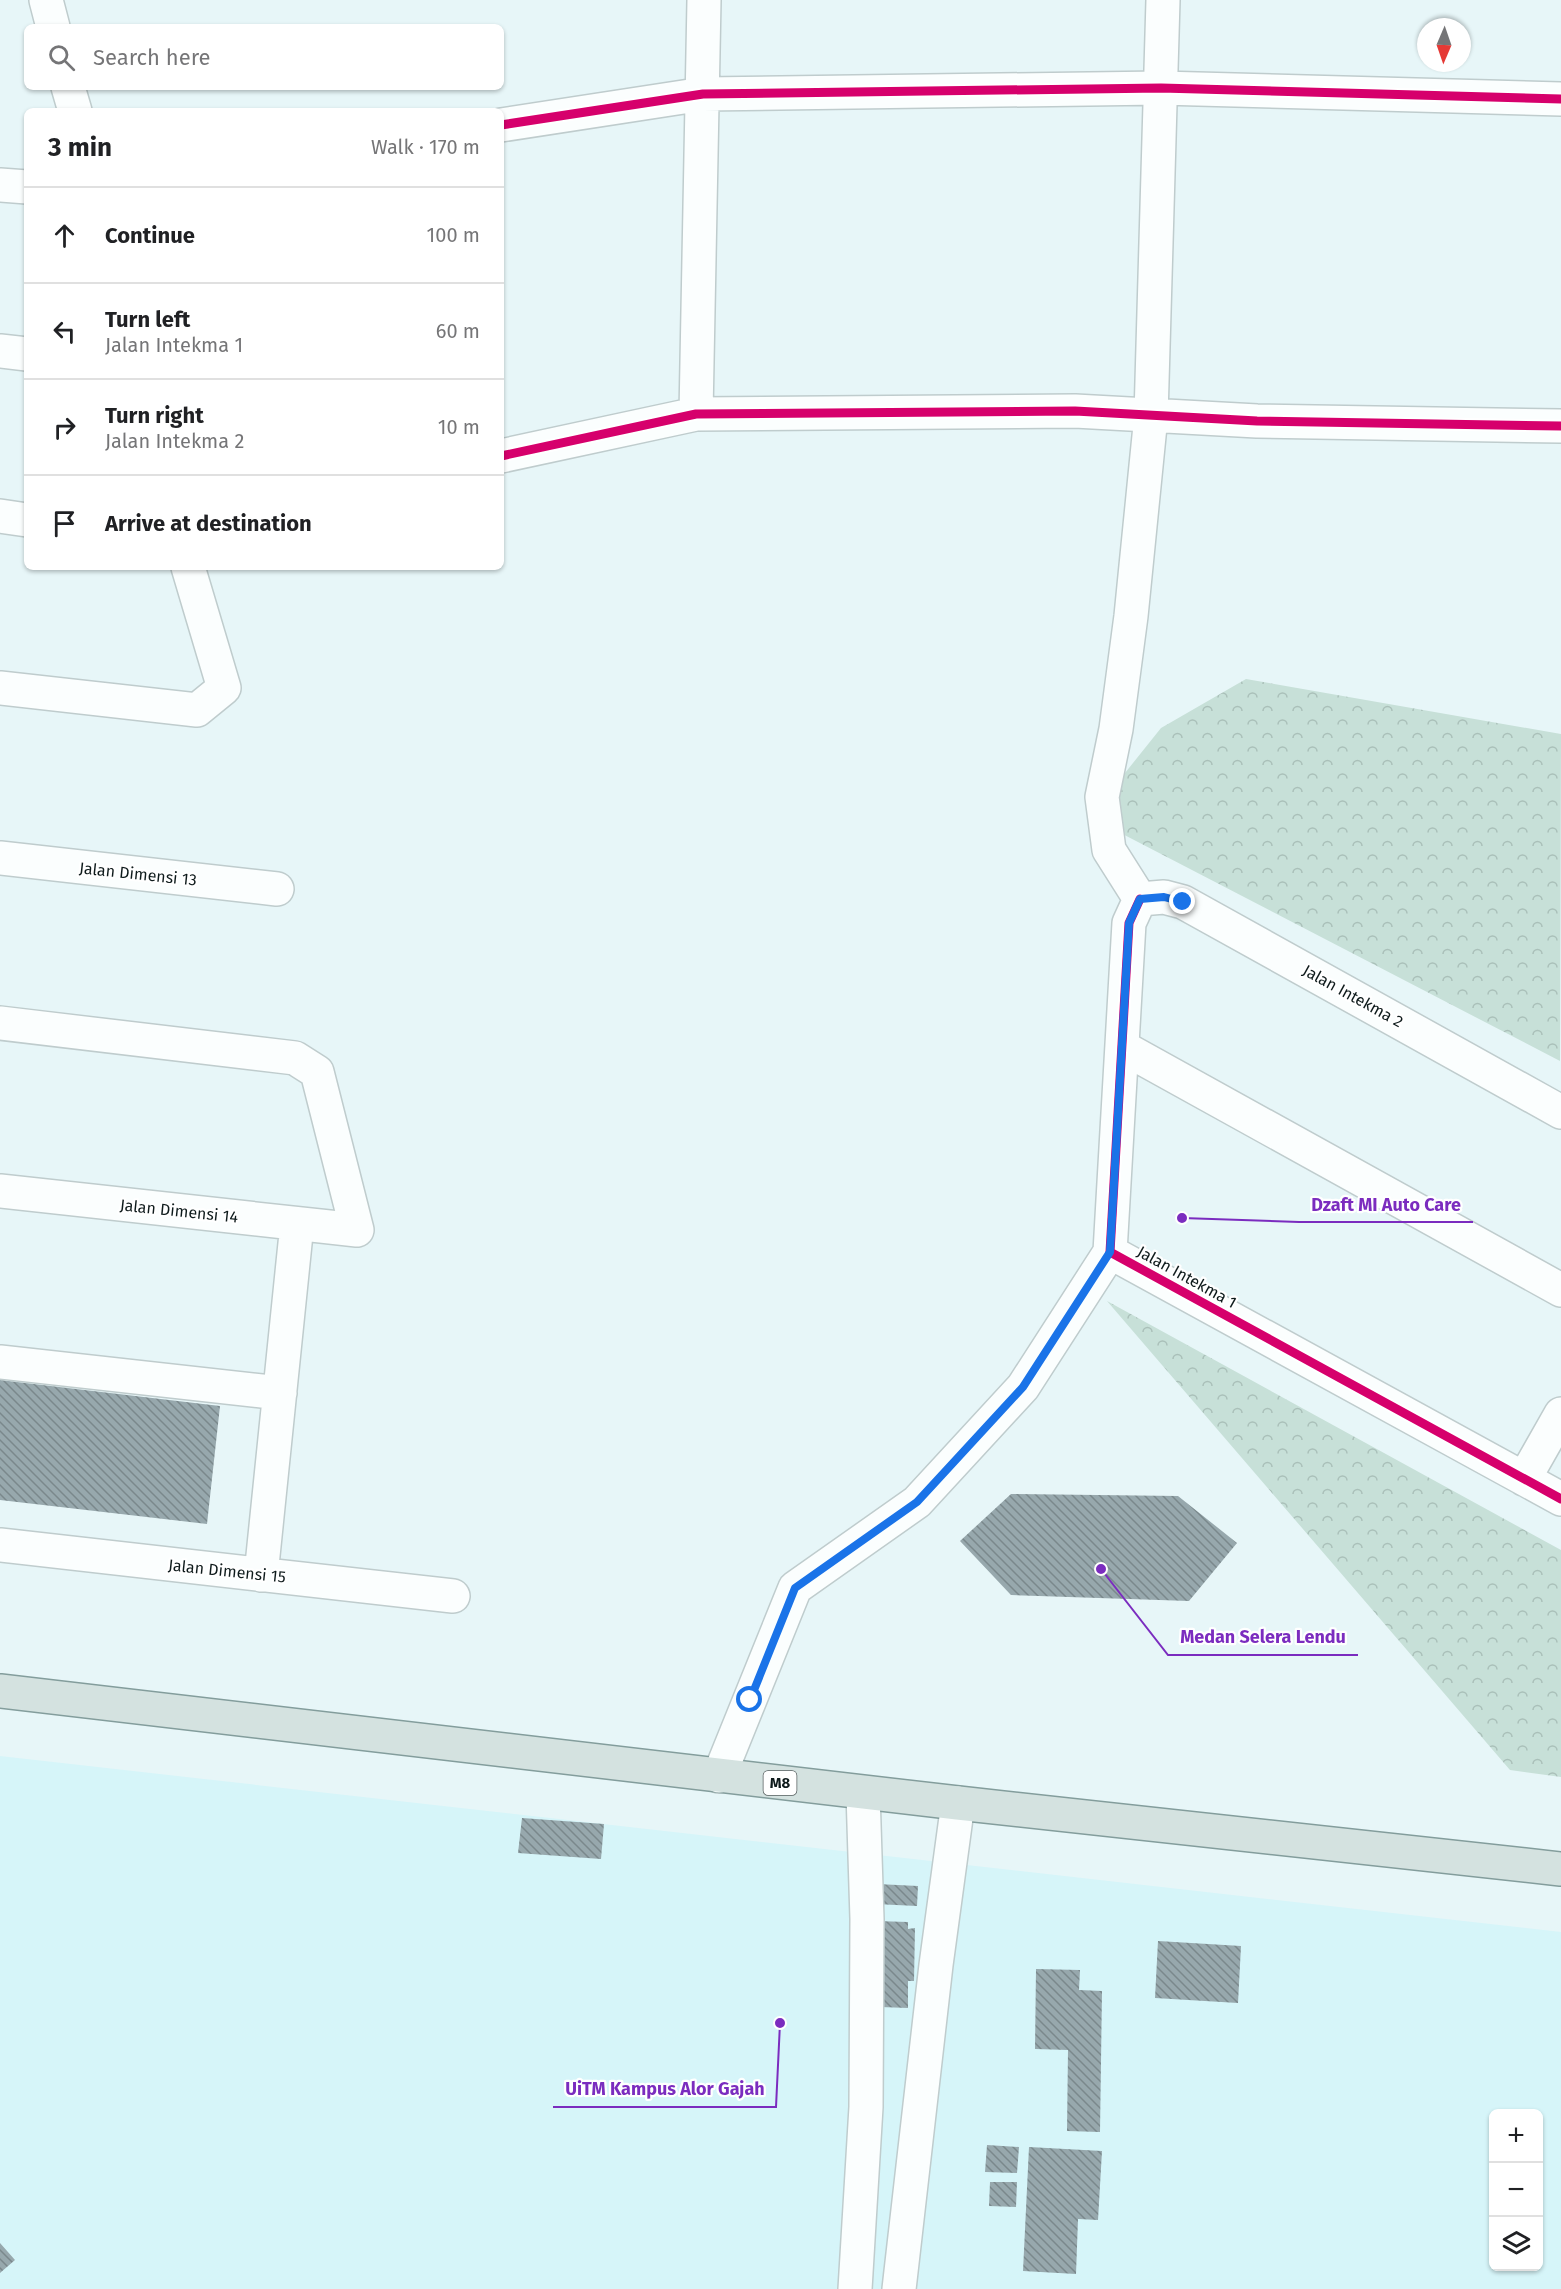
<!DOCTYPE html>
<meta charset="utf-8">
<style>
:root{--surface:#fff;--page:#f2f2f2;--text:#202124;--muted:#757577;--line:#e0e0e0}
body{margin:0;font-family:"Fira Sans",sans-serif;background:var(--page);color:var(--text)}
.controls{position:absolute;right:18px;bottom:18px;display:grid;overflow:hidden;border-radius:9px;box-shadow:0 2px 4px #0004}
.controls button{width:54px;height:54px;display:grid;place-items:center;padding:0;border:0;border-bottom:2px solid var(--line);background:var(--surface);color:var(--text);font:30px sans-serif}
.compass{position:absolute;left:1417px;top:18px;width:54px;height:54px;border-radius:50%;background:var(--surface);box-shadow:0 2px 4px #0004;rotate:182deg}
.stop{position:absolute;width:18px;height:18px;margin:-14px;border:4px solid #1a73e8;border-radius:50%;background:#fff}
.stop.end{background:#1a73e8;border-color:#fff;box-shadow:0 2px 6px #0008}
.list{margin:0;padding:0;list-style:none}
h2{display:flex;justify-content:space-between;align-items:center;height:78px;margin:0;padding:0 24px;font-size:26px}
h2 small{font-size:20px;font-weight:400;color:var(--muted)}
.list li{display:grid;grid-template-columns:39px 1fr auto;gap:18px;align-items:center;box-sizing:border-box;height:96px;padding:0 24px;border-top:2px solid var(--line)}
.list b{display:block;font-size:22px;white-space:nowrap}
.list p{margin:0;font-size:20px;white-space:nowrap;color:var(--muted)}
.list em{font-size:20px;font-style:normal;color:var(--muted)}
.icon{flex:none;width:33px;height:33px;fill:none;stroke:currentColor;stroke-width:2;stroke-linecap:round;stroke-linejoin:round}
.map{position:relative;flex:none;width:1561px;height:2289px;overflow:hidden}
.search{position:absolute;background:var(--surface);box-shadow:0 2px 4px #0004;left:24px;top:24px;width:480px;height:66px;display:flex;align-items:center;gap:15px;box-sizing:border-box;padding:0 21px;border-radius:9px;color:var(--muted);font-size:22px}
.panel{position:absolute;background:var(--surface);box-shadow:0 2px 4px #0004;left:24px;top:108px;width:480px;height:462px;border-radius:9px}
.map>svg:first-child{display:block}
.built{fill:#d6f5f9;fill-rule:evenodd}
.park{fill:url(#park-crowns)}
.building{fill:url(#building-back-hatch)}
.lines{fill:none;stroke-linecap:round;stroke-linejoin:round}
.minor-casing{stroke:#bfcccd;stroke-width:36}
.major-casing{stroke:#839d9c;stroke-width:36}
.minor{stroke:#fbfefe;stroke-width:33}
.major{stroke:#d4e2e0;stroke-width:33}
.cycleway-casing{stroke:#fff;stroke-width:13}
.cycleway{stroke:#d6006c;stroke-width:9}
.route{stroke:#1a73e8;stroke-width:8}
.labels{text-anchor:middle;dominant-baseline:central;stroke-width:4.5;stroke-linejoin:round;paint-order:stroke}
.shield{fill:#fff;stroke:#565f5f;stroke-width:1.5}
.shield-label{font-size:15px;font-weight:bold;fill:#0e1a1b}
.street-label{font-size:16px;fill:#0e1a1b;stroke:#fff}
.leader{fill:none;stroke:#7b2cbf;stroke-width:2}
.callout-dot{fill:#7b2cbf;stroke:#fff;stroke-width:2}
.callout-label{font-size:18px;text-anchor:middle;font-weight:bold;fill:#7b2cbf;stroke:#fff;stroke-width:4.5;stroke-linejoin:round;paint-order:stroke}
</style>
<div class="map">
<svg width="1561" height="2289" viewBox="0 0 1561 2289">
<defs>
<pattern id="park-crowns" width="20" height="18" patternUnits="userSpaceOnUse" patternTransform="scale(1.5)"><rect width="20" height="18" fill="#c7e0d8"/><path d="M2 6a3 3 0 1 1 6 0M12 15a3 3 0 1 1 6 0" fill="none" stroke="#aac0b9"/></pattern>
<pattern id="building-back-hatch" width="6" height="6" patternUnits="userSpaceOnUse" patternTransform="scale(1.5)"><rect width="6" height="6" fill="#97a8ad"/><path d="M-1 5l2 2M0 0l6 6M5-1l2 2" fill="none" stroke="#7a888c"/></pattern>
</defs>
<rect width="100%" height="100%" fill="#e7f6f8"/>
<path class="built" d="M 0,1756 L 1561,1932 L 1561,2289 L 0,2289 ZM 1494,2114 L 1538,2114 L 1538,2266 L 1494,2266 Z"/>
<path class="park" d="M 1246,679 L 1561,734 L 1560,1061 L 1109,827 L 1109,793 L 1161,728 Z
M 1107,1301 L 1561,1550 L 1561,1777 L 1510,1770 Z"/>
<path class="building" d="M 0,1380 L 220,1406 L 207,1524 L 0,1500 Z
M 1011,1494 L 1178,1496 L 1237,1543 L 1189,1601 L 1011,1595 L 960,1541 Z
M 522,1818 L 604,1824 L 601,1859 L 518,1853 Z
M 877,1884 L 918,1886 L 917,1906 L 875,1904 Z
M 876,1921 L 908,1922 L 908,1929 L 915,1928 L 914,1981 L 908,1981 L 908,2008 L 880,2007 Z
M 1158,1941 L 1241,1946 L 1238,2003 L 1155,1998 Z
M 1036,1969 L 1080,1970 L 1079,1990 L 1102,1991 L 1100,2132 L 1067,2131 L 1068,2050 L 1035,2049 Z
M 987,2145 L 1019,2147 L 1017,2173 L 985,2172 Z
M 1029,2147 L 1102,2151 L 1098,2220 L 1078,2219 L 1076,2274 L 1023,2271 Z
M 990,2182 L 1017,2182 L 1016,2207 L 989,2206 Z
M 0,2243 L 15,2260 L 0,2273 Z"/>
<g class="lines">
<g class="minor-casing">
<path id="minor" d="M 46,0 L 53,27
M 68,87 L 75,111
M 501,125 L 703,94 L 1161,88 L 1561,99
M 0,185 L 27,187
M 0,351 L 27,354
M 696,414 L 704,0
M 501,456 L 696,414 L 1075,411 L 1257,421 L 1561,426
M 0,516 L 27,520
M 0,688 L 197,710 L 224,688 L 188,567
M 0,858 L 277,889
M 1140,899 L 1109,850 L 1102,797 L 1116,729 L 1131,616 L 1151,416 L 1163,0
M 1140,899 L 1129,923 L 1110,1252 L 1561,1499
M 1140,899 L 1164,897 L 1183,902 L 1561,1112
M 0,1023 L 295,1058 L 317,1072 L 357,1230 L 0,1191
M 1122,1047 L 1561,1290
M 0,1362 L 280,1393
M 1524,1479 L 1561,1414
M 0,1545 L 453,1596
M 261,1575 L 297,1224
M 719,1776 L 795,1588 L 917,1502 L 1023,1387 L 1110,1252
M 855,2289 L 866,2107 L 867,1919 L 863,1793
M 899,2289 L 936,1965 L 958,1803"/>
</g>
<g class="major-casing">
<path id="major" d="M 0,1691 L 958,1803 L 1561,1869"/>
</g>
<use href="#minor" class="minor"/>
<use href="#major" class="major"/>
<g class="cycleway-casing">
<path id="cycleway" d="M 501,125 L 703,94 L 1161,88 L 1561,99
M 501,456 L 696,414 L 1075,411 L 1257,421 L 1561,426
M 1140,899 L 1129,923 L 1110,1252 L 1561,1499"/>
</g>
<use href="#cycleway" class="cycleway"/>
</g>
<g class="lines">
<path class="route" d="M 750,1700 L 795,1588 L 917,1502 L 1023,1387 L 1110,1252 L 1129,923 L 1140,899 L 1164,897 L 1183,902"/>
</g>
<g class="labels">
<rect class="shield" x="763.5" y="1771" width="33" height="24" rx="4.5"/>
<g class="shield-label">
<text x="780" y="1783">M8</text>
</g>
<g class="street-label">
<text transform="translate(138 874) rotate(6)">Jalan Dimensi 13</text>
<text transform="translate(1353 996) rotate(29)">Jalan Intekma 2</text>
<text transform="translate(179 1211) rotate(6)">Jalan Dimensi 14</text>
<text transform="translate(1187 1277) rotate(29)">Jalan Intekma 1</text>
<text transform="translate(227 1571) rotate(6)">Jalan Dimensi 15</text>
</g>
</g>
<path class="leader" d="M1182 1218L1299 1222H1473M1101 1569L1168 1655H1358M780 2023L776 2107H553"/>
<g class="callout-dot">
<circle cx="1182" cy="1218" r="6"/>
<circle cx="1101" cy="1569" r="6"/>
<circle cx="780" cy="2023" r="6"/>
</g>
<g class="callout-label">
<text x="1386" y="1211">Dzaft MI Auto Care</text>
<text x="1263" y="1643">Medan Selera Lendu</text>
<text x="665" y="2095">UiTM Kampus Alor Gajah</text>
</g>
</svg>
<div class="controls">
<button>+</button>
<button>−</button>
<button><svg class="icon" aria-label="layers" viewBox="0 0 24 24"><path d="M12 4l9 5-9 5-9-5zM3 14l9 5 9-5"/></svg></button>
</div>
<svg class="compass" viewBox="-18 -18 36 36"><path d="M0-13l5 13h-10z" fill="#e53935"/><path d="M0 13l5-13h-10z" fill="#757577"/></svg>
<div class="stop" style="left:750px;top:1700px"></div>
<div class="stop end" style="left:1183px;top:902px"></div>
<div class="search"><svg class="icon" aria-label="search" viewBox="0 0 24 24"><circle cx="10" cy="10" r="6"/><path d="M15 15l6 6"/></svg>Search here</div>
<section class="panel">
<h2>3 min<small>Walk · 170 m</small></h2>
<ul class="list">
<li><svg class="icon" aria-label="ahead" viewBox="0 0 24 24"><path d="M12 20V5M6 11l6-6 6 6"/></svg><div><b>Continue</b></div><em>100 m</em></li>
<li><svg class="icon" aria-label="left" viewBox="0 0 24 24"><path d="M17 20v-9H6M10 6l-5 5 5 5"/></svg><div><b>Turn left</b><p>Jalan Intekma 1</p></div><em>60 m</em></li>
<li><svg class="icon" aria-label="right" viewBox="0 0 24 24"><path d="M7 20v-9h11M14 6l5 5-5 5"/></svg><div><b>Turn right</b><p>Jalan Intekma 2</p></div><em>10 m</em></li>
<li><svg class="icon" aria-label="arrive" viewBox="0 0 24 24"><path d="M6 21V4h12l-3 4 3 4H6"/></svg><div><b>Arrive at destination</b></div></li>
</ul>
</section>
</div>
